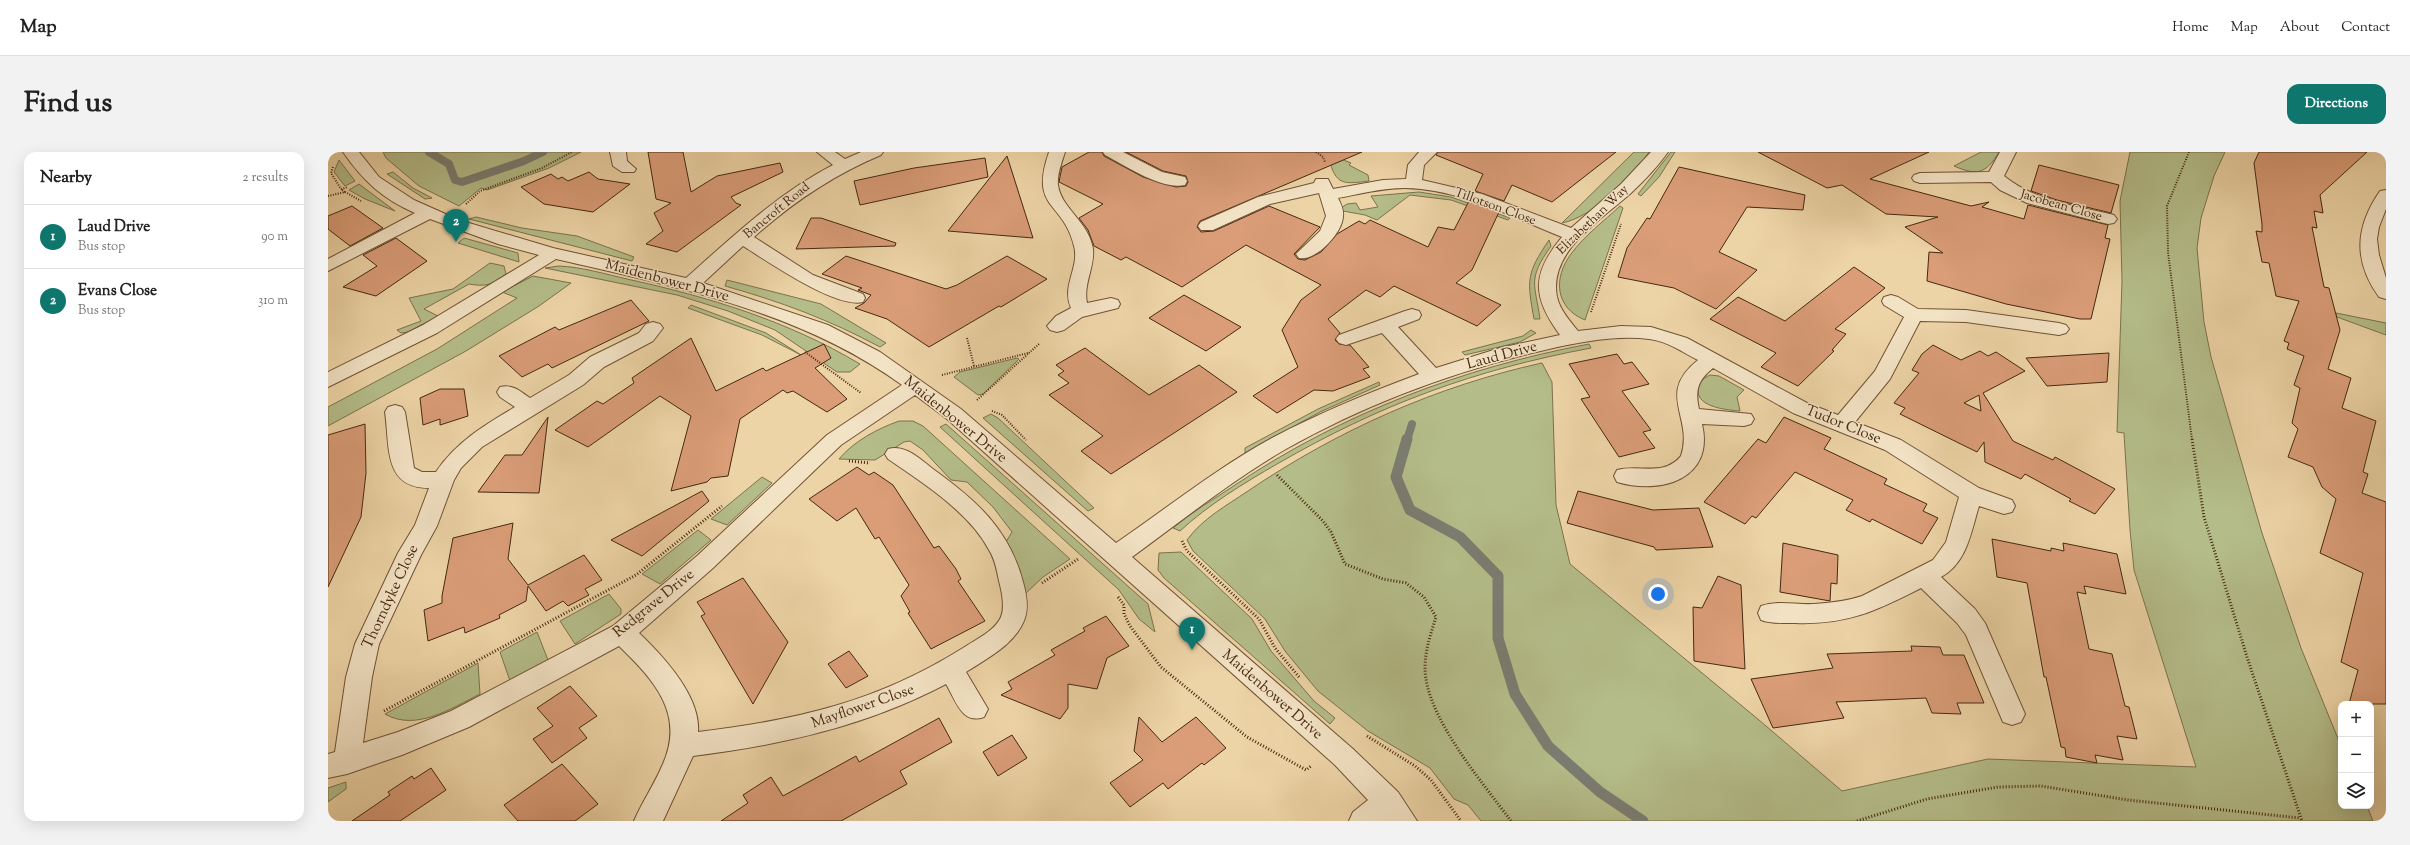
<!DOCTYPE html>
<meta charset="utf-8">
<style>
:root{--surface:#fff;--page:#f2f2f2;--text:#222;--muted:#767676;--line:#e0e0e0;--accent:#0f766e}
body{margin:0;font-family:"Sorts Mill Goudy",serif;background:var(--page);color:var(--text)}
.controls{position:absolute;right:12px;bottom:12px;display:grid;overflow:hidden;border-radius:8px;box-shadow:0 4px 16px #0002}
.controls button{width:36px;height:36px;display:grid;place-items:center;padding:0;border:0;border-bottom:1px solid var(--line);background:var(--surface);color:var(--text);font:20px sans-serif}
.you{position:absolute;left:1330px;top:442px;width:14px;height:14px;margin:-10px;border:3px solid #fff;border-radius:50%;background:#1a73e8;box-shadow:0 0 0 6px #1a73e833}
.badge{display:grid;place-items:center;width:26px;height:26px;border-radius:50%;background:var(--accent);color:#fff;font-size:13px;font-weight:700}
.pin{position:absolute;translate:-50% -33px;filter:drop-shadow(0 1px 2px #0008)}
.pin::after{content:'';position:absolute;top:21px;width:14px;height:12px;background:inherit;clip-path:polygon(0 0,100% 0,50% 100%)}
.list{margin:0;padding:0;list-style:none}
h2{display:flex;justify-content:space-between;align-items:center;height:52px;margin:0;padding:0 16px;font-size:17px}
h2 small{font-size:13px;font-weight:400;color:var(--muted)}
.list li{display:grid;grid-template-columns:26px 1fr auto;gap:12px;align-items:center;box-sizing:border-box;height:64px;padding:0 16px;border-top:1px solid var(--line)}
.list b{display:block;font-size:15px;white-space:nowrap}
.list p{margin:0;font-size:13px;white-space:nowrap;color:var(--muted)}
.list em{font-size:13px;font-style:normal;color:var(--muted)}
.icon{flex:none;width:22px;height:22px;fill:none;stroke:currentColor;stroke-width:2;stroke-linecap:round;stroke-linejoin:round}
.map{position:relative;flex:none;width:2058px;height:669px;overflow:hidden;border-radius:12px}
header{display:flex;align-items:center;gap:24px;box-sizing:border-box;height:56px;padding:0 20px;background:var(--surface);border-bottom:1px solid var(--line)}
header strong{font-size:19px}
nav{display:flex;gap:22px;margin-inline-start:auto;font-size:14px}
.intro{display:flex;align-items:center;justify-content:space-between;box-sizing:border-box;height:96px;padding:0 24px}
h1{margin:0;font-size:28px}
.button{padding:10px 18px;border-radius:12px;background:var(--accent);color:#fff;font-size:14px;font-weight:700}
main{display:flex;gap:24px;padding:0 24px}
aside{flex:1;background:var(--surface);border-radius:12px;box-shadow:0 4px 16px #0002}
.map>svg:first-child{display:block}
.green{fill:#b4bd89;stroke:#7d724d}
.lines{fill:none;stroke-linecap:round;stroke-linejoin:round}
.stream-far1{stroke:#7b7d72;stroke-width:8}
.stream{stroke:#7b7d72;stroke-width:11}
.building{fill:#da9d78;stroke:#462811;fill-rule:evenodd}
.minor-casing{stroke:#705336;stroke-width:2}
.path-far1{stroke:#462811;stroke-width:2;stroke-dasharray:1 1.5;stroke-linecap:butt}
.path{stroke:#462811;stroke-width:3;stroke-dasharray:1 2;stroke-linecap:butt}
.minor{fill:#f3e3c5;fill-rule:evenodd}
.labels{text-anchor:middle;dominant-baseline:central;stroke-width:3;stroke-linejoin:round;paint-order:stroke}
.far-street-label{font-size:13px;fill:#462811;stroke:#f3e3c5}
.street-label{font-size:15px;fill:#462811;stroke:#f3e3c5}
</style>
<header>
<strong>Map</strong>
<nav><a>Home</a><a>Map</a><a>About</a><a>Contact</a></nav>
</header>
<div class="intro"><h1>Find us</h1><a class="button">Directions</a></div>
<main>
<aside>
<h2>Nearby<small>2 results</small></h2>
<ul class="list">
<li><span class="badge">1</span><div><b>Laud Drive</b><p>Bus stop</p></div><em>90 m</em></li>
<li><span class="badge">2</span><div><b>Evans Close</b><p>Bus stop</p></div><em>310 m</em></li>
</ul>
</aside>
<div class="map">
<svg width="2058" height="669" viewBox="0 0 2058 669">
<rect width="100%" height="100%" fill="#edd4a6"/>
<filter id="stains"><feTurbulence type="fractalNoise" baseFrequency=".005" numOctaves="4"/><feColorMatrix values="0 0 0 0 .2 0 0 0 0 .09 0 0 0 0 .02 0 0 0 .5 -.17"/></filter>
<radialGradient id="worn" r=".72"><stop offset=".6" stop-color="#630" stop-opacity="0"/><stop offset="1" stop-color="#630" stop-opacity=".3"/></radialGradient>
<path class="green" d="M 55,0 L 253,0 L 221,16 L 159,38 L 153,36 L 131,54 L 91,34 L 58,6 Z
M 1306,0 L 1321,0 C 1304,26 1265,65 1234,71 Z
M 1343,0 L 1347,0 L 1331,25 L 1313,44 L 1310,42 Z
M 1653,0 L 1671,0 C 1658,22 1649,24 1626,14 Z
M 1802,0 L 1897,0 L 1886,24 L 1873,66 L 1869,96 L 1876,170 L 1883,205 L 1934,381 L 1973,496 L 2013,594 L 2013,654 L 2039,654 L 2045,669 L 1153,669 L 1140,653 L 1126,647 L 1102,616 L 1040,579 L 990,539 L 957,499 L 937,467 L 865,399 L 859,388 C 875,366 898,354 920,339 C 1010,278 1109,234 1214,211 L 1224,230 L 1228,353 L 1242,412 L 1431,568 L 1514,639 L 1660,607 L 1868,615 L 1806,418 L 1802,378 L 1796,281 L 1789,280 L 1794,129 L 1792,49 Z
M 1006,4 L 1023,11 L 1021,13 L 1040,23 L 1041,29 C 1016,32 1008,34 1001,7 Z
M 11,8 L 27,29 L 17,34 L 6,20 Z
M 65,20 L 85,36 L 104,46 L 97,47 L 59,22 Z
M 31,32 L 67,59 L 37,47 L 21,38 Z
M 1091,40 L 1123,45 L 1182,66 L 1180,68 L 1123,48 L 1082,43 L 1049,68 L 1037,63 L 1015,59 L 1013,56 L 1019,52 L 1028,51 L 1032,58 L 1050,55 L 1043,44 Z
M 1292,54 L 1295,56 L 1257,168 C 1227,156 1225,126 1243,102 C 1256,84 1276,69 1292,54 Z
M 148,65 L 194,76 L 249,84 L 306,105 L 304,109 L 141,67 Z
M 136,86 L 190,101 L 191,110 L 130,91 Z
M 1221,88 L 1223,94 C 1199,128 1207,131 1212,167 L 1206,167 C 1199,128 1198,122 1221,88 Z
M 162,111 L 176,114 L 178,122 C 165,133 157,135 141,132 L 96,157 L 110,164 L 80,180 L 73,181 L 69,178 L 93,169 L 81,146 L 125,137 Z
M 231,114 C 254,115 277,122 299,127 C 381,145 460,169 532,212 L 522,220 L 509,220 L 447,178 L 400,159 L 349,143 L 217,116 Z
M 205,124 L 243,131 L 211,154 L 138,199 L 0,274 L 0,255 L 109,197 L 189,146 L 174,140 Z
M 399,128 L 493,152 L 558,191 L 552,195 C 502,168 451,149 397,134 Z
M 363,153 L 438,181 L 473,203 L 434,183 L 360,156 Z
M 2008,161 L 2058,171 L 2058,183 L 2009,165 Z
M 1203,178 L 1208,181 L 1192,190 L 1137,203 L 1134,200 L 1195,184 Z
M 1261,192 L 1263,196 C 1146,218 1053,252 949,312 C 916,331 880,353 852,379 L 845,376 C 864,360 886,347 907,333 C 1015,261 1134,216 1261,192 Z
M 689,206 L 691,207 L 655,242 L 650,243 L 626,225 L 632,220 Z
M 1382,223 L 1391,224 L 1416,238 L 1409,245 L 1412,259 C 1399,258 1364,255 1371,234 C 1373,228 1376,226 1382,223 Z
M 1051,230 L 1052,233 L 992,260 L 917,301 L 917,296 L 990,257 Z
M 663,262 L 670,266 L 766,356 L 760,359 L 655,266 Z
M 571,269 L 585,269 L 595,274 L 742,407 L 715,425 L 696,443 L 678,390 L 684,380 L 665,355 L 639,330 L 623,328 L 595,298 L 582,289 L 576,290 L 547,308 L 511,307 C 526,289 549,277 571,269 Z
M 618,272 L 820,452 L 827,480 L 811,467 L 791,438 L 612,275 Z
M 434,325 L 444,331 L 399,373 L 383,367 Z
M 370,378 L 383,388 L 332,432 L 314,422 Z
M 853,400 L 924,467 L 943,499 L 986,549 L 1007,566 L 1002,572 L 836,426 L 830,418 L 831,401 Z
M 281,442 L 293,457 L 293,462 L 247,492 L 232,469 Z
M 209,480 L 220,508 L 182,529 L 172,500 Z
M 150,511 L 152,542 C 124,556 88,580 57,562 Z
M 18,630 L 18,637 L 0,650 L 0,636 Z"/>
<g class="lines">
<path class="stream-far1" d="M 101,0 L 121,12 L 127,28 L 134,30 L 196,9 L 215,0
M 1079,288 L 1084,272"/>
<path class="stream" d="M 1079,287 L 1068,325 L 1082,358 L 1132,385 L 1170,424 L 1170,486 L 1187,542 L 1220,594 L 1272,640 L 1315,669"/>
</g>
<path class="building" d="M 320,0 L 355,0 L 363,40 L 389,24 L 452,11 L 455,20 L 403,45 L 408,51 L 413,53 L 349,100 L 318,92 L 335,79 L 326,61 L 343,51 L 328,47 Z
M 761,0 L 774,0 L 776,4 L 815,25 L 848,35 L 858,34 L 860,30 L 858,24 L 835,19 L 798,0 L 1034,0 L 872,69 L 869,75 L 873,80 L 886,79 L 941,54 L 992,75 L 966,102 L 970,107 L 977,108 L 993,100 L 1009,82 L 1031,69 L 1037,72 L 1042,68 L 1100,95 L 1110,75 L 1126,78 L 1141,49 L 1171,60 L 1144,118 L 1128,131 L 1173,153 L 1149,174 L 1066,134 L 1052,145 L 1038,138 L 1000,167 L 1012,181 L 1007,188 L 1011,192 L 1022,193 L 1041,215 L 1035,217 L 1042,225 L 1005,239 L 986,238 L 949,261 L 925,244 L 970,215 L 954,178 L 973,148 L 993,133 L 918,93 L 854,135 L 798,105 L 793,108 L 766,94 L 760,78 L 751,66 L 775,52 L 731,30 L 734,15 Z
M 1110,0 L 1288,0 L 1224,50 L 1184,33 L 1176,49 L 1147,39 L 1155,22 L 1108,3 Z
M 1430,0 L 1601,0 L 1542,27 L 1643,54 L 1661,50 L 1654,55 L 1696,67 L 1700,53 L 1780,73 L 1777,86 L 1782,87 L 1763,167 L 1752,167 L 1678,152 L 1599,129 L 1601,100 L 1615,101 L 1577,75 L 1610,65 L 1558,62 L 1514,33 L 1499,36 Z
M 1931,0 L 2039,0 L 1992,43 L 1995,61 L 1986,59 L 1989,76 L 1984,75 L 1996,135 L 2001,136 L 2012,178 L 2000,217 L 2023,226 L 2014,256 L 2048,269 L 2035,320 L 2040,322 L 2034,341 L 2058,350 L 2058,552 L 2021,552 L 2030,518 L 2013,510 L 2035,421 L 1992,401 L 2008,347 L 1994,335 L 1985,315 L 1960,305 L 1970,277 L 1964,271 L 1972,236 L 1966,233 L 1976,204 L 1959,197 L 1961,191 L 1956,189 L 1971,149 L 1948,144 L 1941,111 L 1934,110 L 1928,79 L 1934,80 L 1934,72 L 1926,11 Z
M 679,4 L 705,86 L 620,79 Z
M 657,6 L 660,25 L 532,53 L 526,29 L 586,16 Z
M 1711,13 L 1791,33 L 1783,61 L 1729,48 L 1703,39 Z
M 1351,15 L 1477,43 L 1475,58 L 1419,55 L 1391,100 L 1429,118 L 1388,157 L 1346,136 L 1290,125 L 1299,96 L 1319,66 L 1322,67 Z
M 261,20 L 270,27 L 302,32 L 265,60 L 216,52 L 193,35 L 223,22 L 230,27 L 234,25 L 240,29 Z
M 24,54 L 55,76 L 22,94 L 0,77 L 0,64 Z
M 483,66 L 493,66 L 568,91 L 567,94 L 468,97 Z
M 68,86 L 99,109 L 48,144 L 15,135 L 49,114 L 35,103 Z
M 518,104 L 618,137 L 629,133 L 679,104 L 719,127 L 673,155 L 671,154 L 601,195 L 559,167 L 527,156 L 536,151 L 543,143 L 530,138 L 534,136 L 494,122 Z
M 1526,115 L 1557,136 L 1507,177 L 1518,182 L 1504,198 L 1506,199 L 1470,234 L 1433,215 L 1448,201 L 1382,167 L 1410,145 L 1457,169 Z
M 856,143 L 913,175 L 878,199 L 821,166 Z
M 303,148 L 321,169 L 224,216 L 220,212 L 194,225 L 171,204 L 227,175 L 231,178 Z
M 363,186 L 388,239 L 435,216 L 438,219 L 496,192 L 503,206 L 487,216 L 519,247 L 499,260 L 465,239 L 459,241 L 455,238 L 412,267 L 400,324 L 383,326 L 379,330 L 343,339 L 363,264 L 332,244 L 260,295 L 227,278 L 269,249 L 275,252 L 306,231 L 304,226 Z
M 1605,193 L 1633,208 L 1652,199 L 1660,204 L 1668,200 L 1697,219 L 1655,241 L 1685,289 L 1725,308 L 1727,305 L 1787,337 L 1767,362 L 1741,349 L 1743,347 L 1697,322 L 1693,327 L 1657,310 L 1656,290 L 1649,300 L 1572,262 L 1577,256 L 1566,251 L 1591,221 L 1584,218 L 1594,202 ZM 1651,243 L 1653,259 L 1636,251 Z
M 757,196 L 821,243 L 871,213 L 909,240 L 783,322 L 753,299 L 775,284 L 721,243 L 741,231 L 730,223 L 736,219 L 728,213 Z
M 1781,201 L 1779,230 L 1719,234 L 1698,206 Z
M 1289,202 L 1296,212 L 1304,210 L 1321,232 L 1294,239 L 1323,278 L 1315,280 L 1327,296 L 1291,305 L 1253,247 L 1262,245 L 1241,212 Z
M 112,237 L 136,237 L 140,264 L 112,273 L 112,267 L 95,273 L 92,246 Z
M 220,265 L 211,341 L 150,340 L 177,303 L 194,303 Z
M 1456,265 L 1503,286 L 1496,297 L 1559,327 L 1556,332 L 1599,352 L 1595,359 L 1610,366 L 1594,392 L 1544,367 L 1542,370 L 1518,358 L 1525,348 L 1467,320 L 1428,366 L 1424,364 L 1417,372 L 1376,350 L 1430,287 L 1438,291 Z
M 37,272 L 38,321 L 33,365 L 0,435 L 0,283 Z
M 529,315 L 541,323 L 546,320 L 565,333 L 606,396 L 611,394 L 628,417 L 633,427 L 630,429 L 657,469 L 603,497 L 580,461 L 582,460 L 573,444 L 581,433 L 551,385 L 547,387 L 528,356 L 509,369 L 481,347 Z
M 374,339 L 381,349 L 314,404 L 283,388 Z
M 1250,339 L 1325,358 L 1371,356 L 1385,395 L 1328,398 L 1326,395 L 1239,371 Z
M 185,371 L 180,407 L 200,433 L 256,403 L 274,428 L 257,437 L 261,443 L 240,454 L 235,449 L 218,459 L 200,434 L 198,449 L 171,463 L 172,466 L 137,481 L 136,475 L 100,489 L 96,458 L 114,451 L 114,444 L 125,386 Z
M 1664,387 L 1723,399 L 1723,396 L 1736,399 L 1735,391 L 1789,402 L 1798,442 L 1756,434 L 1758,442 L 1749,440 L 1761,497 L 1784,502 L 1797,554 L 1801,555 L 1809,587 L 1789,584 L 1795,608 L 1767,603 L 1769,611 L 1738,605 L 1737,596 L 1733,595 L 1718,525 L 1716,525 L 1699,431 L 1669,425 Z
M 1455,391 L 1510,403 L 1509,432 L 1503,431 L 1502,449 L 1452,440 Z
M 1390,424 L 1413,433 L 1417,517 L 1366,509 L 1365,455 L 1374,456 Z
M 415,426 L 460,490 L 425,552 L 373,464 L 377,462 L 369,450 Z
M 778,464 L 801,494 L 779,506 L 769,537 L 740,532 L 740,556 L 732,567 L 673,543 L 684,537 L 680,530 L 727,503 L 723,498 L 757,479 L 755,476 Z
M 1583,494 L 1612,495 L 1615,503 L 1636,503 L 1656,551 L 1629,551 L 1633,562 L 1604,561 L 1598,546 L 1508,550 L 1516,566 L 1445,576 L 1423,527 L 1505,516 L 1499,502 L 1584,499 Z
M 521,499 L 540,524 L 518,536 L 500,512 Z
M 242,534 L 269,564 L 251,576 L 259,586 L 224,611 L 205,587 L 225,574 L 209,556 Z
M 811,565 L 834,590 L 868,565 L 898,596 L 876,613 L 874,611 L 840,637 L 835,631 L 802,655 L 782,631 L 815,608 L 806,599 Z
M 611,566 L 624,590 L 572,619 L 579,632 L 513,669 L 393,669 L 420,651 L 415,643 L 443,625 L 455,644 L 528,604 L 531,610 Z
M 684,583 L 699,606 L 670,624 L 655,600 Z
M 234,612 L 270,652 L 247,669 L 190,669 L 176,653 Z
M 103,616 L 118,638 L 72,669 L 24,669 L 62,643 L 60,640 L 84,624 L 86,627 Z"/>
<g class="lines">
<g class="minor-casing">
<path id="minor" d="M 15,0 L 31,0 L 51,25 L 86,48 L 131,68 L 225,96 L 358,126 C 404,85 449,42 505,13 L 489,0 L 507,0 L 517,7 L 533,0 L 555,0 L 553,3 C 505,23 464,51 426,85 L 485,123 L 535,142 L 537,146 L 535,150 C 508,157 439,109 415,94 L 375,131 L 500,173 L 552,200 L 633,257 L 788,391 C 839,356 889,316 944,286 C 991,261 1040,241 1091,222 L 1054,181 L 1018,193 L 1011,191 L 1008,187 L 1011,183 L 1077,159 L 1084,157 L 1091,159 L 1093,163 L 1091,167 L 1070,175 L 1108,216 L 1172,196 L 1232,183 C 1204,145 1203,122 1234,85 C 1184,65 1132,37 1077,36 C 1054,36 1032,42 1010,46 C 1013,52 1016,58 1015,64 C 1015,81 987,110 971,106 L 968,102 L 992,79 L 998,64 L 991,41 L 942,52 L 885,78 L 873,78 L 870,74 L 873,70 L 930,45 L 986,31 L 988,27 L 1000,27 L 1005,37 L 1055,28 L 1078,27 L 1080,13 L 1091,0 L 1109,0 L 1096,13 L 1094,28 L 1154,42 L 1243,76 L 1293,32 L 1323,0 L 1340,0 C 1330,14 1316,29 1303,41 C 1274,67 1220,99 1229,145 C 1232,158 1242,169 1250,179 L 1293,174 L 1323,175 L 1359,186 L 1479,251 L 1510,263 L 1547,219 L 1576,165 L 1556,153 L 1554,149 L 1556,145 L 1563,143 L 1570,145 L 1590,157 L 1638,158 L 1731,171 L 1738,173 L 1741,177 L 1738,181 L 1731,183 L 1638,170 L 1592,169 L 1562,227 L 1527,270 L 1573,288 L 1651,336 L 1684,348 L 1687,354 L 1684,360 L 1676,362 L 1651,354 C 1643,380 1639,411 1613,425 L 1647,457 L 1657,471 L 1697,562 L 1693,570 L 1684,573 L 1675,570 L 1638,483 L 1629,471 L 1593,436 C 1548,459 1519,473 1467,471 C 1455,471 1444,472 1433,468 L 1430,461 L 1433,454 C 1450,448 1468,453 1486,452 C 1502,451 1519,449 1534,444 L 1605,408 L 1618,390 L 1631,345 L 1557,298 L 1465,261 L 1385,216 C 1369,229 1367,239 1371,257 L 1423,262 L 1426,267 L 1423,272 L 1416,274 L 1374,272 C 1387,327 1333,343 1289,330 L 1286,324 L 1289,318 C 1311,312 1336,325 1353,304 C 1366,265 1327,242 1370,208 C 1354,200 1339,189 1321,187 C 1288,183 1253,190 1221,197 C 1130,218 1040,251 958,297 C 904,328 855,368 804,405 L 1025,597 L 1070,640 L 1089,669 L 1021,669 L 1025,660 L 1040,648 L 1007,613 L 619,267 L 587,243 L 513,293 L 385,416 L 311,481 C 335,504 373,544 370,580 C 469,568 549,550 635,496 C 647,488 667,479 673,465 C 677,455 674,440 671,429 C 669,419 667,407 661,398 C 642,361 594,330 560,307 L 557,302 L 560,297 C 577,292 592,307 605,317 C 648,348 681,377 695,430 C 698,441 701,454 697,466 C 688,492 660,506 638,520 L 660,557 L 656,565 C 634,573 628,549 618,532 C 538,574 454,593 365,604 L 335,669 L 306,669 C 314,650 326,633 334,614 C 358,563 327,529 291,494 L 141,575 L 74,603 L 19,622 L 0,626 L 0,602 L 7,600 L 18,525 L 27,492 L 70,401 L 87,373 L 101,336 C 55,336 62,294 57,260 L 60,255 L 67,253 L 74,255 L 77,260 L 86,316 L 94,320 L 108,320 C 128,290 157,273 187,255 L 172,245 L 169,240 L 172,235 C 185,232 192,239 202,246 L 241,223 L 262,205 L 311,181 L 318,172 L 325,170 L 332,172 L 335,176 L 325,189 L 276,215 L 255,233 L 154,295 L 133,316 L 126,328 L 109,374 L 93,403 L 51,492 L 44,525 L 35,591 L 70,580 L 123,559 L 285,474 L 369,404 L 499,283 L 574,233 C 472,159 348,135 228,107 L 109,181 L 0,235 L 0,220 L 95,173 L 211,103 L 170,92 L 102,67 L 0,119 L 0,107 L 87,61 C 55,47 35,29 15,0 Z
M 282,0 L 298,0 L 299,9 L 308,17 L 306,20 L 294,20 L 285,14 Z
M 721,0 L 737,0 C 734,10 729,22 730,33 C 733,56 761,70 765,97 C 767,115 755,132 759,151 L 783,146 L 790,148 L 792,152 L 790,156 L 754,165 L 736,178 L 729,180 L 722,178 L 719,174 L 728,164 L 743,156 C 733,134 752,115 746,94 C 735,48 701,58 721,0 Z
M 775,0 L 795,0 L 834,20 L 857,25 L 859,29 L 857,33 C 833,38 798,14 777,3 Z
M 1672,0 L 1688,0 L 1676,24 C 1707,49 1748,54 1786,63 L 1789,67 L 1786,71 L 1780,72 L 1699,51 L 1672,38 L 1663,30 L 1592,31 L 1586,29 L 1584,26 L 1586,23 L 1592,21 L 1661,20 Z
M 2058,38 L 2058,57 L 2051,75 L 2049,87 L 2051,103 L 2058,126 L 2058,147 L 2051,145 C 2025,109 2027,75 2052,39 Z"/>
</g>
<path class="path-far1" d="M 988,0 L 995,5 L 997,10
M 1861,0 L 1839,54 L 1840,100 L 1864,288
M 5,15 L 3,21 L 13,37
M 17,40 L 33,49
M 0,44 L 17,40 L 13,37 L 20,35
M 138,52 L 152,39 L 214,16 L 244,0
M 1263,160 L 1293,72
M 639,186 L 646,214
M 477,200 L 533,241
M 614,223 L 700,201
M 649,248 L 712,191
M 664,259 L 674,263 L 698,288"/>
<path class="path" d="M 1864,287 L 1876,365 L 1919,505 L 1974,669
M 521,309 L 542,311
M 949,323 L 995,369 L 1003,380 L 1017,412 L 1055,427 L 1078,431 L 1096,445 L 1108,465 C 1103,481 1097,498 1097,516 C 1097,564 1155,631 1183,669
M 854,389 L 859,399 L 931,467 L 947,496 L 971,525
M 714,431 L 750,407
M 790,445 L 796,453 L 796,462 L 802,474 L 833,515 L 919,585 L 978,618 L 983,614
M 56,559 L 308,423 L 394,354
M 1039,584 L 1087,614 L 1103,628 L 1133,669
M 1529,669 L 1599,647 L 1670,635 L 1713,634 L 1800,648 L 1972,666"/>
<use href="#minor" class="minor"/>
</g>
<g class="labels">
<g class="far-street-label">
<text transform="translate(1733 54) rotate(16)">Jacobean Close</text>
<text transform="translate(1167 55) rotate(20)">Tillotson Close</text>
<text transform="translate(449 59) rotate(-39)">Bancroft Road</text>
<text transform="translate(1265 68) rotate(-44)">Elizabethan Way</text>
</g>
<g class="street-label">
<text transform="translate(339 129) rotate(15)">Maidenbower Drive</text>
<text transform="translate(1174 204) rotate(-15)">Laud Drive</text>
<text transform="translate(627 268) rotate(39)">Maidenbower Drive</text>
<text transform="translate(1515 273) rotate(22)">Tudor Close</text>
<text transform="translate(63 445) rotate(-65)">Thorndyke Close</text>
<text transform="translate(326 452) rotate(-39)">Redgrave Drive</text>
<text transform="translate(944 543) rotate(41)">Maidenbower Drive</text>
<text transform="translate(535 555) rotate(-19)">Mayflower Close</text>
</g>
</g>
<rect width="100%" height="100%" filter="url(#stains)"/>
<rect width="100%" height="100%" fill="url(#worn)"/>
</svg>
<div class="controls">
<button>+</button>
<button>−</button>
<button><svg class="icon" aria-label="layers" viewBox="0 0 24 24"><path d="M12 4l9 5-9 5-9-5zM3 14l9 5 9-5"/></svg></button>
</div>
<div class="you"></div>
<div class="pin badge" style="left:864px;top:498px">1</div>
<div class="pin badge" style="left:128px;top:90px">2</div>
</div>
</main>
